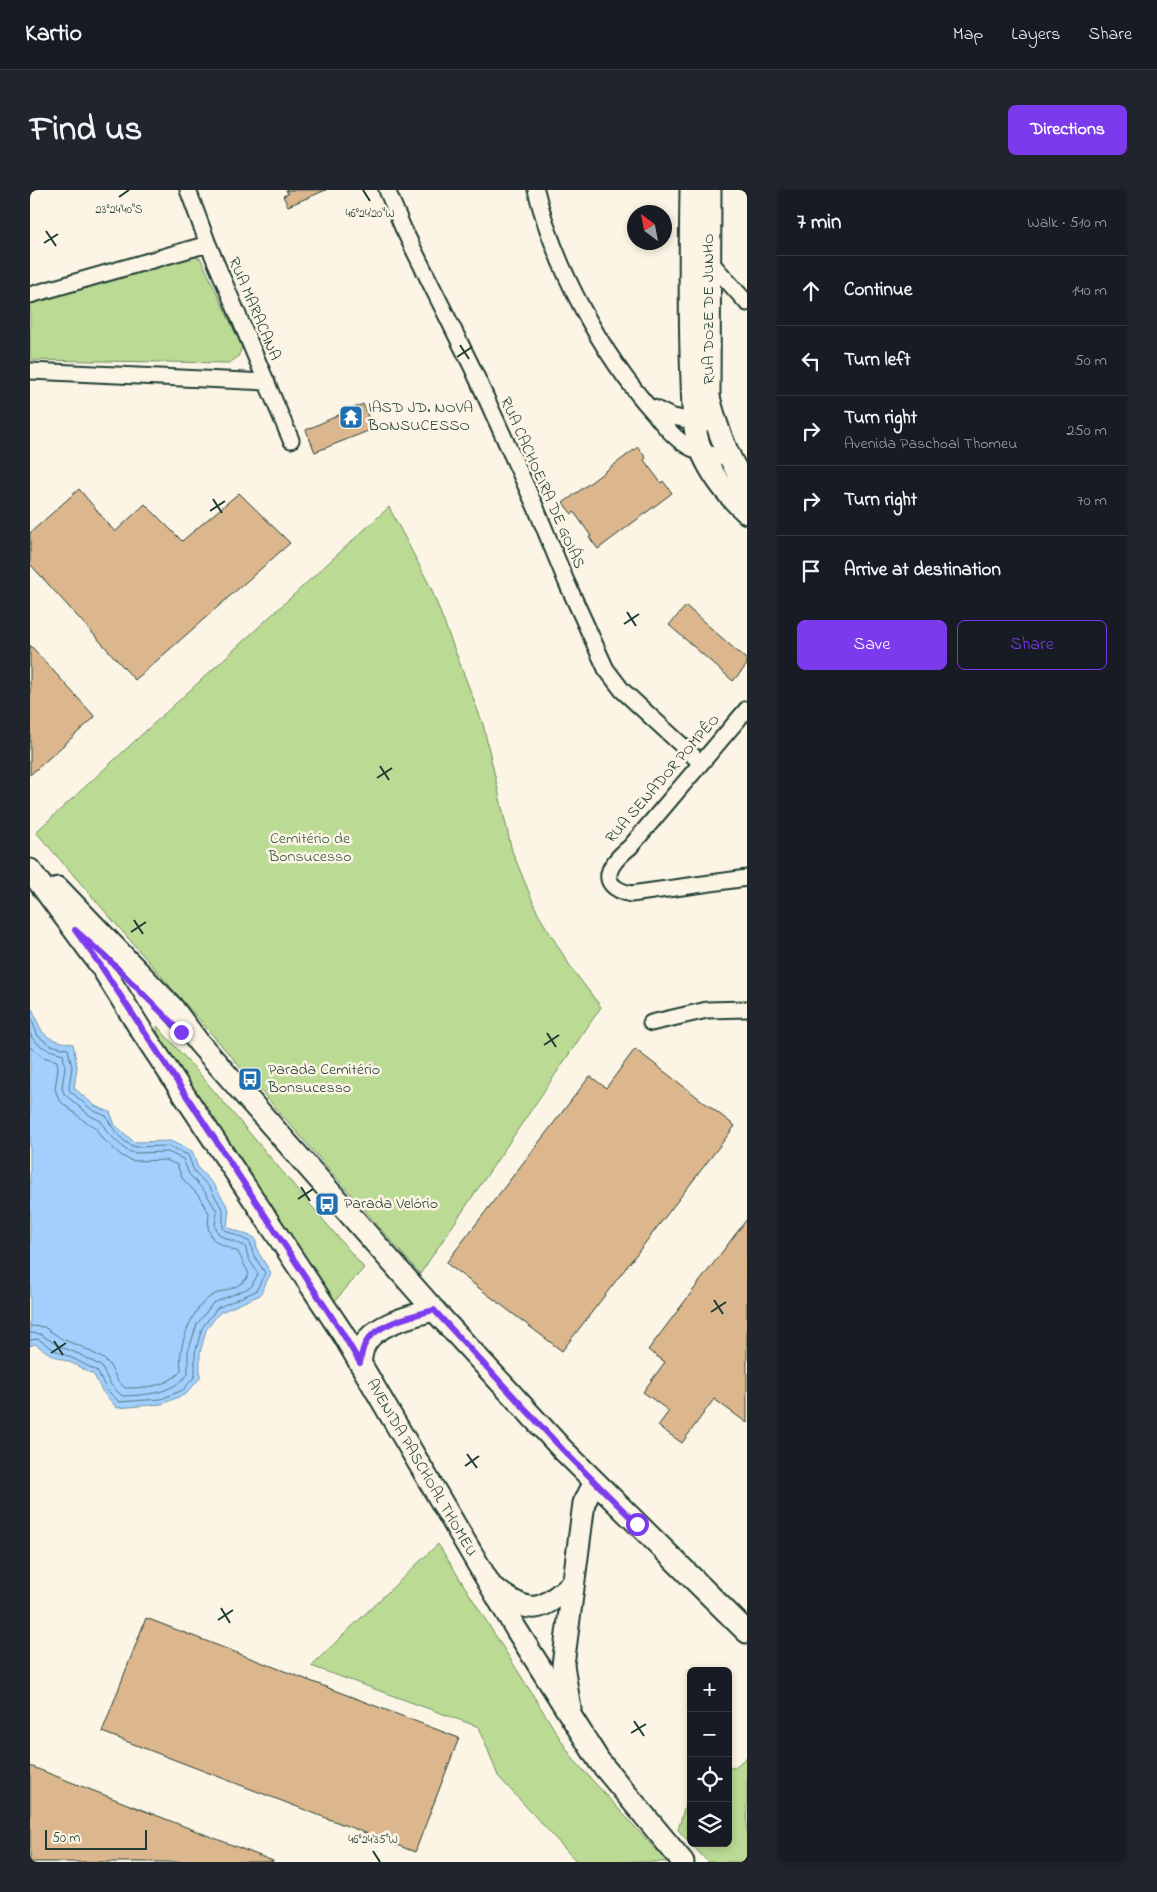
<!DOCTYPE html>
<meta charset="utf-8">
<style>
:root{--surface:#171b24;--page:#20242c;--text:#f1f3f6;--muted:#9ea1a6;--line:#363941;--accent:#7c3aed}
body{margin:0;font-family:"Indie Flower",sans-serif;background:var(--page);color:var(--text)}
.controls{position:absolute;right:15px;bottom:15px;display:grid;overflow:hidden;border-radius:8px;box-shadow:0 2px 8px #0003}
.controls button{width:45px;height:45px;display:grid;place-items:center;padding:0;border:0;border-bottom:1px solid var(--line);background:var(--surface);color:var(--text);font:25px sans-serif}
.compass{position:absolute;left:597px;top:15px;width:45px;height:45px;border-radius:50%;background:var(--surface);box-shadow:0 2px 8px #0003;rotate:328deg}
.scale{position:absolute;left:15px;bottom:12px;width:102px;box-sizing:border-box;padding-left:5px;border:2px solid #1f3d34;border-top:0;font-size:14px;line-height:18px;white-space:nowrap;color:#1f3d34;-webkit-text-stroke:4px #fcf5e5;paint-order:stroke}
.stop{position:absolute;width:15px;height:15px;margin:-11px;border:4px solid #7c3aed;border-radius:50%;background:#fff}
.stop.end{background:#7c3aed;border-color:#fff;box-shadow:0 1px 5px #0008}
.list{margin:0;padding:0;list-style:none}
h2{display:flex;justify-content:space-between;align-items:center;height:65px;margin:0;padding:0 20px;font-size:21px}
h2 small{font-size:16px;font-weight:400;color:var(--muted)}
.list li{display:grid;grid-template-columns:32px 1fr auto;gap:15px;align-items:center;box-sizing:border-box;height:70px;padding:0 20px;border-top:1px solid var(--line)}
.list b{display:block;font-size:19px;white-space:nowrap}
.list p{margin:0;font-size:16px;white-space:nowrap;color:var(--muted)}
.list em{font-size:16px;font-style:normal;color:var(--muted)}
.actions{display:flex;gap:10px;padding:15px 20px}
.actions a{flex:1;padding:11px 0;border:1px solid var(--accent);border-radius:8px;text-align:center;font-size:18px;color:var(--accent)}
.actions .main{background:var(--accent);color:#fff}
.icon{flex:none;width:28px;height:28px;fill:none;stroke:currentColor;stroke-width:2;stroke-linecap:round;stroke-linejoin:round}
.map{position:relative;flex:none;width:717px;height:1672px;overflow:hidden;border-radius:8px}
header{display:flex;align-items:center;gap:30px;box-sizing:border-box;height:70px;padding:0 25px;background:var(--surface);border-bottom:1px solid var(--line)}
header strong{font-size:24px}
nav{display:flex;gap:28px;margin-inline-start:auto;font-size:18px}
.intro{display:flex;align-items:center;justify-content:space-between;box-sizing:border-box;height:120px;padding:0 30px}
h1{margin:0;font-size:35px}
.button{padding:12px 22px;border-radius:8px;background:var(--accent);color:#fff;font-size:18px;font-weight:700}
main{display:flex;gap:30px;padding:0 30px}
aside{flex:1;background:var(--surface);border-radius:8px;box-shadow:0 2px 8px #0003}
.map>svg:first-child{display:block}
.green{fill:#bbda93;stroke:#6d8c64}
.water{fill:#a2cffd;stroke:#6e95ad}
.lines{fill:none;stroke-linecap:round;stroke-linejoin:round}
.shore{stroke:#537784;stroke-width:1}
.building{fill:#dcb78e;stroke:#1f3d34}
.street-casing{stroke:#1f3d34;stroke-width:19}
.secondary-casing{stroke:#1f3d34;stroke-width:25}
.street{stroke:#fcf5e5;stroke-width:15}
.secondary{stroke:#fcf5e5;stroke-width:21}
.route{stroke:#7c3aed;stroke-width:6}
.ticks{fill:none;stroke:#1f3d34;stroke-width:2}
.labels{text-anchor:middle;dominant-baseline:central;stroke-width:5;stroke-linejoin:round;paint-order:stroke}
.street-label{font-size:16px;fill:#1f3d34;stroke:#fcf5e5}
.poi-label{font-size:16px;fill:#1f3d34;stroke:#fcf5e5;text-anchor:start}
.park-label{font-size:16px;fill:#3e5c47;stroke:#fcf5e5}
.ticks-label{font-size:12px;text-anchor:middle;fill:#1f3d34;stroke:#fcf5e5;stroke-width:5;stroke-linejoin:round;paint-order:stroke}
</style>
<header>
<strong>Kartio</strong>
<nav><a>Map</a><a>Layers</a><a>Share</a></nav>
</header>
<div class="intro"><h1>Find us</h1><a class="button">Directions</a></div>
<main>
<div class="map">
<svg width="717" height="1672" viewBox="0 0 717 1672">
<rect width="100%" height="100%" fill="#fcf5e5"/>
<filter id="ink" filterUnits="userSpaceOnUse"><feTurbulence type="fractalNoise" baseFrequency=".02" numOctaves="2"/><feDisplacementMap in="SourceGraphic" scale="10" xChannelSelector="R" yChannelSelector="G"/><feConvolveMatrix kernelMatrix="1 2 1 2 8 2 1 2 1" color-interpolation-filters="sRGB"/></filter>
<g filter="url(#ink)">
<path class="green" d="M 163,66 L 171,69 L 212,157 L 208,167 L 199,173 L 0,170 L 0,112 Z
M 359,317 L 401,398 L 453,534 L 482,661 L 508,724 L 542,779 L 571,817 L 390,1084 L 6,642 Z
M 127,836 L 167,881 L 334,1078 L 304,1112 L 129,855 Z
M 408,1354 L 543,1569 L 637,1672 L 547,1672 L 468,1586 L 449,1537 L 281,1476 Z
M 717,1567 L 717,1672 L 678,1672 L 648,1640 L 661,1595 L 661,1653 L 698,1653 L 698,1579 L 705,1577 Z"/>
<path class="water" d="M 0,819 L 3,820 C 13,847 14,849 43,854 L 47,877 L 44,898 L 65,916 L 80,922 L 85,935 L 104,952 L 140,951 L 162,961 L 168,978 L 184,995 L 199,1019 L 197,1037 L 225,1048 L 228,1062 L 241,1083 L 230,1105 L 189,1123 L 176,1140 L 170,1163 L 170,1188 L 156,1204 L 132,1214 L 87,1218 L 72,1201 L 64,1185 L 44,1174 L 23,1166 L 5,1154 L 0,1156 Z"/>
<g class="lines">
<path class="shore" d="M 0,826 L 8,846 L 20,855 L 38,859 L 42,877 L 39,897 L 40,901 L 62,920 L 76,926 C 82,938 91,952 105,957 L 139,956 L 158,965 L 164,981 L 180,998 L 193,1020 L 193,1039 L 220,1052 L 223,1064 L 235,1083 L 226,1101 L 187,1118 L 172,1138 L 165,1163 L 165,1186 L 153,1200 L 131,1209 L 89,1212 L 76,1199 L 67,1181 L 46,1170 L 26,1161 L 8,1149 L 0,1150
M 0,844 C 7,858 20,860 33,864 L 35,878 L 32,897 L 34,904 L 59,925 L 71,931 L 77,942 L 96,960 L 104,963 L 138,962 L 153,969 L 159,984 L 175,1002 L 187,1021 L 185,1036 L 188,1043 L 193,1047 L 215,1056 L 218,1067 L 228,1084 L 221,1097 L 183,1113 L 167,1134 L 158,1162 L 158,1184 C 141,1204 117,1205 92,1206 L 81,1195 L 71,1176 L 49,1164 L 29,1156 L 10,1144 L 0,1143
M 0,857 L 13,867 L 27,871 L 28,878 L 25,899 L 29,910 L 54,931 L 65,937 L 71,947 L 92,966 L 102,971 L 136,970 L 147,975 L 152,988 L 169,1006 L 179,1023 L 178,1038 L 182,1048 L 188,1053 L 208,1062 L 219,1084 C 213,1099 192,1099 180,1107 C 165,1116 153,1145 151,1162 C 150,1168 151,1175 151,1181 C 137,1197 114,1198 95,1198 L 88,1191 L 79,1174 L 74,1169 L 52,1157 L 32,1149 L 14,1137 L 0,1136"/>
</g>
<path class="building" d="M 256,0 L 296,0 L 258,16 L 253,6 L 258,4 Z
M 333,214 L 343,239 L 285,262 L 276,240 Z
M 608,257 L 616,268 L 614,270 L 631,293 L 633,291 L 642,303 L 568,359 L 559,347 L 561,346 L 544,322 L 542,324 L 533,313 Z
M 49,299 L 85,342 L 115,314 L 152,351 L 209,303 L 260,353 L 105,490 L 0,374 L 0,343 Z
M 656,416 L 717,470 L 717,475 L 703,491 L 639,435 Z
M 0,455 L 65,527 L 0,585 Z
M 605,859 L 705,936 L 532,1161 L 416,1073 L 560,886 L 576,898 Z
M 717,1029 L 717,1233 L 684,1209 L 652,1253 L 628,1236 L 639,1221 L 613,1202 L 635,1172 L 618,1160 Z
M 116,1428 L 429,1548 L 385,1662 L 72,1542 Z
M 0,1576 L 243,1671 L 243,1672 L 0,1672 Z"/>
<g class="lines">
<g class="street-casing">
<path id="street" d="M 158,0 L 178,54 L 261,250
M 357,0 L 373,38 L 442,177 L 506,318 L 536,391 L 576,479 L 592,500 L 671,573
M 506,0 C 525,77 571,164 624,223 C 633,234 643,247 656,255 C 668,263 685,265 699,268
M 677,68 L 717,113
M 0,105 L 178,54
M 0,181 L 237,192
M 624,218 L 640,226 L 673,234
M 717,519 L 600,657 C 580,673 564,695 601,704 L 717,688
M 621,833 L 677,820 L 717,819"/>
</g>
<g class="secondary-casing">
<g id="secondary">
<path d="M 661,0 C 660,64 659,127 662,191 C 663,214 662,240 672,262 C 682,285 698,306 717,323"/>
<path d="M 680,0 L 679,207 C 687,240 698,269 717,298"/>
<path id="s1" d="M 0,680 L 71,776 L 111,840 L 313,1144 L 486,1439 L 569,1571 L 653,1672"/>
<path d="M 28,698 L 142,817 L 169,853 L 404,1120 L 533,1260 L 717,1442"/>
<path d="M 330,1173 C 331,1167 332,1159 335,1154 C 345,1134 384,1125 404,1120"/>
<path d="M 465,1399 C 502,1426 509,1422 542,1394"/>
<path d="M 540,1519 L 533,1475 L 554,1313 L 565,1292"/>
</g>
</g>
<use href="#street" class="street"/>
<use href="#secondary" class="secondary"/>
</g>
</g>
<g class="lines" filter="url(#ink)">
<path class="route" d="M 151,842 L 78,769 L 45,740 L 71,776 L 313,1144 L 330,1173 C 331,1167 332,1159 335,1154 C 345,1134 384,1125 404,1120 L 533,1260 L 607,1334"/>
</g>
<path class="ticks" d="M 333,0 L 340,11M 89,7 L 99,0M 16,41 L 26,56M 14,53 L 28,44M 430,155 L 439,169M 427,167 L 442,157M 183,309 L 192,323M 180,321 L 195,311M 597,422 L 606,436M 594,434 L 609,424M 350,576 L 359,590M 347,588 L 362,578M 104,730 L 113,744M 101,742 L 116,732M 517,843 L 526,857M 514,855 L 529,845M 271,997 L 280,1011M 268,1009 L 283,999M 684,1110 L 693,1124M 681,1122 L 696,1112M 24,1151 L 33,1165M 21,1163 L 36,1153M 437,1264 L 447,1278M 435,1276 L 449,1266M 191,1418 L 200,1433M 188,1430 L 203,1420M 604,1531 L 614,1546M 601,1543 L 616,1534M 343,1661 L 350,1672"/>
<defs>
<g id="temple-square" transform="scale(1.25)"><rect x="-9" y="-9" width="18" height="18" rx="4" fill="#1f6fb2" stroke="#fcf5e5"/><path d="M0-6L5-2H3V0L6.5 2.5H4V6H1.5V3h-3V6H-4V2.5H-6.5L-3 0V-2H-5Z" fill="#fff"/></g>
<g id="bus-square" transform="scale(1.25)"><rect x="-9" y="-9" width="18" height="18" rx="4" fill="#1f6fb2" stroke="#fcf5e5"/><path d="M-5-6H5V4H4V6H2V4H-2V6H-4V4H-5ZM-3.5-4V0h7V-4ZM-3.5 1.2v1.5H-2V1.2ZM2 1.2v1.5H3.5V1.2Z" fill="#fff"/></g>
</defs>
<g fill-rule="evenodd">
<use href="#temple-square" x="321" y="227"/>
<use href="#bus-square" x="220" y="889"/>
<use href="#bus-square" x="297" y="1014"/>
</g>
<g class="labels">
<g class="street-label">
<text transform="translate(224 119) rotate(67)">RUA MARACANA</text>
<text transform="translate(679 119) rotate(-90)">RUA DOZE DE JUNHO</text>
<text transform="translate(512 293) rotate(66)">RUA CACHOEIRA DE GOIÁS</text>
<text transform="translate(633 589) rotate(-49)">RUA SENADOR POMPÊO</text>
<text stroke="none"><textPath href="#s1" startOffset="715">AVENIDA PASCHOAL THOMEU</textPath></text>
</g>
<g class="poi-label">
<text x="338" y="218">IASD JD. NOVA<tspan x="338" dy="18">BONSUCESSO</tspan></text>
<text x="238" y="880">Parada Cemitério<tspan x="238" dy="18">Bonsucesso</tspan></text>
<text x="314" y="1014">Parada Velório</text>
</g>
<g class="park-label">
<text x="280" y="649">Cemitério de<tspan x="280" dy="18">Bonsucesso</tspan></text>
</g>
</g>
<g class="ticks-label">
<text x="89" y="23">23°24'40"S</text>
<text x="340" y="27">46°24'20"W</text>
<text x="343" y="1653">46°24'35"W</text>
</g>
</svg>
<div class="controls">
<button>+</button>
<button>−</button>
<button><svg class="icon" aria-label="locate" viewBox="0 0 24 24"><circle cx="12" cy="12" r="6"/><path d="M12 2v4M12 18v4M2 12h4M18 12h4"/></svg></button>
<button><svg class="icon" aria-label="layers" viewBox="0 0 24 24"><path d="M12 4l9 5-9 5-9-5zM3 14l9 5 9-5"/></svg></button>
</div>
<svg class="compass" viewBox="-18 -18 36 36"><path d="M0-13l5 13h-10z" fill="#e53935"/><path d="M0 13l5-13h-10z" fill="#9ea1a6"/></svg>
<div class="scale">50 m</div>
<div class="stop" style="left:607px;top:1334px"></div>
<div class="stop end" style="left:151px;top:842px"></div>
</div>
<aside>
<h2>7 min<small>Walk · 510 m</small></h2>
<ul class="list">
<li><svg class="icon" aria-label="ahead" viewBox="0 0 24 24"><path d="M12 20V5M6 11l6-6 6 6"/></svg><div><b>Continue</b></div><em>140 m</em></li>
<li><svg class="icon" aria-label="left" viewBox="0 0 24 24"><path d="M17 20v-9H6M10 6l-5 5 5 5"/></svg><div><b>Turn left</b></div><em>50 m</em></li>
<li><svg class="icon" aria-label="right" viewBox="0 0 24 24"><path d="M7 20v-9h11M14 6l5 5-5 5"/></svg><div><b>Turn right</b><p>Avenida Paschoal Thomeu</p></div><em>250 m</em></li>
<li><svg class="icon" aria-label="right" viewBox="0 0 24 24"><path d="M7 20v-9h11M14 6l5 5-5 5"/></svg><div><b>Turn right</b></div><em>70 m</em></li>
<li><svg class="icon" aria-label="arrive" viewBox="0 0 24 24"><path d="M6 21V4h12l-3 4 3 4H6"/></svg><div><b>Arrive at destination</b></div></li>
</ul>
<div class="actions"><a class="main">Save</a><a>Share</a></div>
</aside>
</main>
